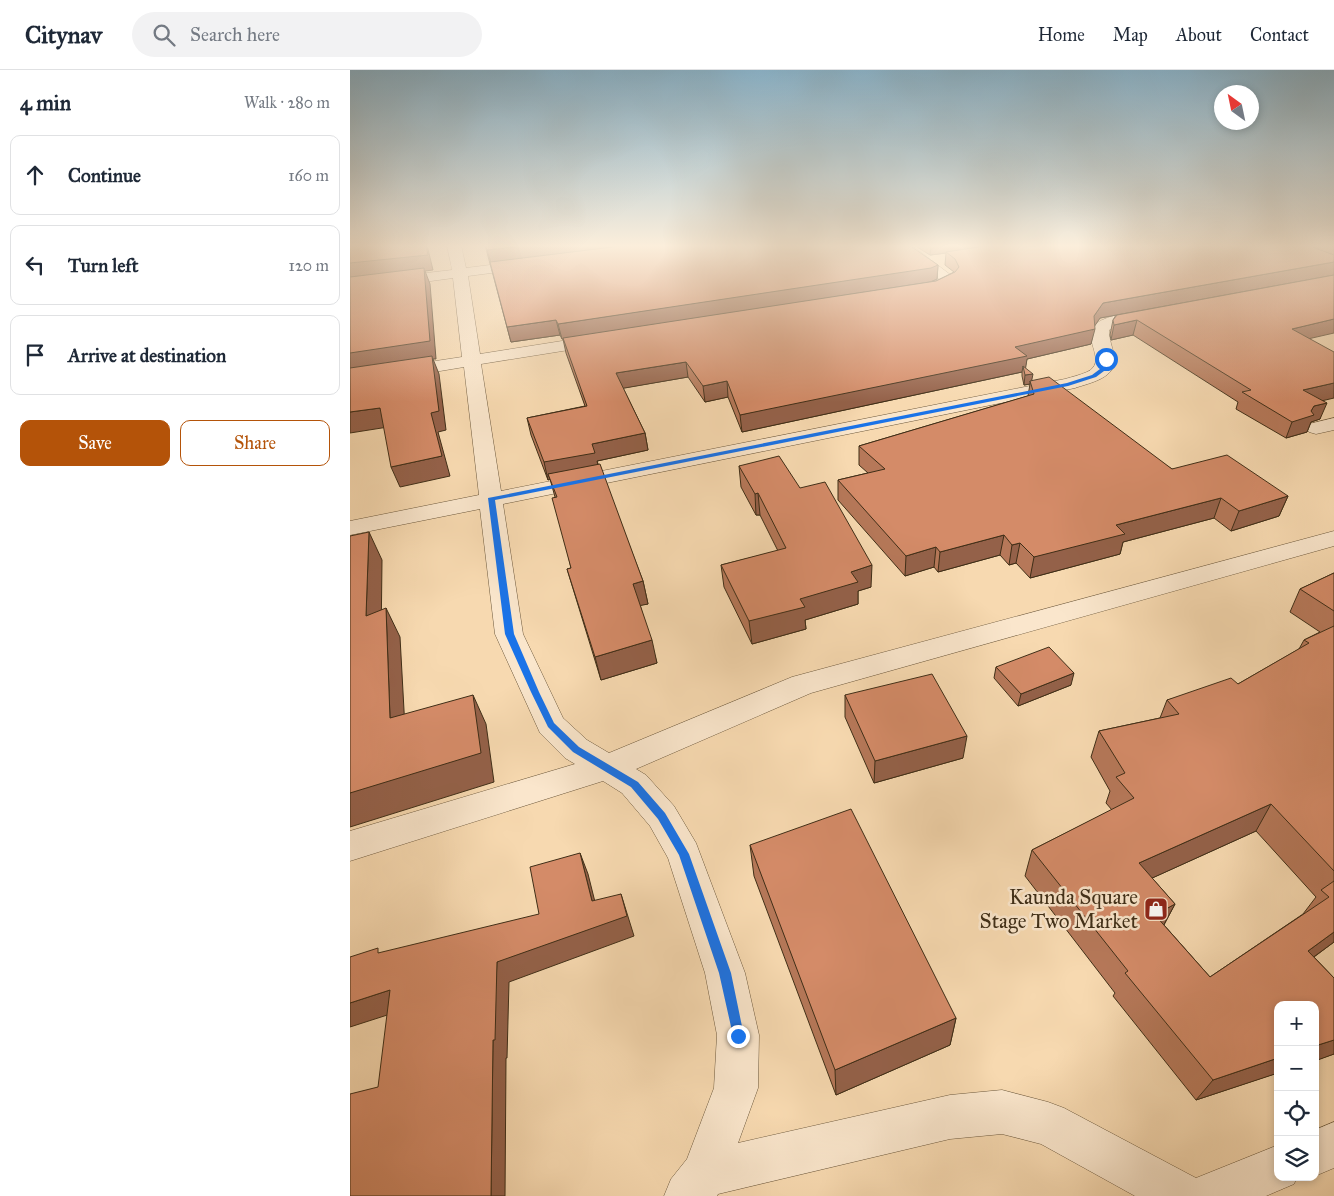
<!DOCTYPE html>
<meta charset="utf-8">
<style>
:root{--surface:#fff;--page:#f2f2f3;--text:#1f2937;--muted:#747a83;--line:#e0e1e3;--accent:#b45309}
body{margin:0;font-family:"IM FELL Great Primer",serif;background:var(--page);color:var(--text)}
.controls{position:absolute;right:15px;bottom:15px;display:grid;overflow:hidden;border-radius:10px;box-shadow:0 2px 8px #0003}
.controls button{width:45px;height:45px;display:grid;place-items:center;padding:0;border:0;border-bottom:1px solid var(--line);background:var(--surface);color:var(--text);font:25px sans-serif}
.compass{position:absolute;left:864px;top:15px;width:45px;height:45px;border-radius:50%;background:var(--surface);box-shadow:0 2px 8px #0003;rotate:327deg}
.stop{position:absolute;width:15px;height:15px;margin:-11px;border:4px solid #1a73e8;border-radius:50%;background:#fff}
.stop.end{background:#1a73e8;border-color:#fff;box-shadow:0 1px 5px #0008}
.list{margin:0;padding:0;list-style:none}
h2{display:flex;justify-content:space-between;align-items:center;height:65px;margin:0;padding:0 20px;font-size:21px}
h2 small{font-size:16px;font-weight:400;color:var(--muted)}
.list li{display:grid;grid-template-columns:32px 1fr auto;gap:15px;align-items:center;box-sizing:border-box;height:80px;margin:0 10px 10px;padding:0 10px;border:1px solid var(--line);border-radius:10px}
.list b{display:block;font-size:19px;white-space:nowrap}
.list em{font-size:16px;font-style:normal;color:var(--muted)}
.actions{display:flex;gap:10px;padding:15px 20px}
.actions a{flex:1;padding:11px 0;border:1px solid var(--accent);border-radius:10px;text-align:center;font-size:18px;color:var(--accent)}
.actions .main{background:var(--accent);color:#fff}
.icon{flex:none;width:28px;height:28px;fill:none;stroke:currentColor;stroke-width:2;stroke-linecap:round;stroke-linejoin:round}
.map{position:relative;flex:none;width:984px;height:1126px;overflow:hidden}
header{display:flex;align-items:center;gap:30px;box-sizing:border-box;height:70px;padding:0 25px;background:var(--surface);border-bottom:1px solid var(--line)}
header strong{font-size:24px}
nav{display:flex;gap:28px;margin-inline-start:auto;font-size:18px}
.search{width:350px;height:45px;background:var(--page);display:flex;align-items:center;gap:12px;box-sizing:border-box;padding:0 18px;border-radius:28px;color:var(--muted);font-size:19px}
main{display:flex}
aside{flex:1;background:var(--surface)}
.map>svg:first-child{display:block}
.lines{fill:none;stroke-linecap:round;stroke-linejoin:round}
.minor-casing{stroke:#6d593d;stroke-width:1}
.minor{fill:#fae6cc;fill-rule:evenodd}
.wall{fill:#b67859;stroke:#3f2e17;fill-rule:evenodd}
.shaded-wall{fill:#946149;stroke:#3f2e17}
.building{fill:#d48b68;stroke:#3f2e17}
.route{fill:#1a73e8}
.labels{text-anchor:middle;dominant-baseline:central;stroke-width:5;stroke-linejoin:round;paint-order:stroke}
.near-poi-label{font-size:21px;fill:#3f2e17;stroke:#fae6cc;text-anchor:end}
</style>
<header>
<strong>Citynav</strong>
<div class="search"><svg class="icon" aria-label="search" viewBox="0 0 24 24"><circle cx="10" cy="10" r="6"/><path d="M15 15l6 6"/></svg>Search here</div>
<nav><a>Home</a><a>Map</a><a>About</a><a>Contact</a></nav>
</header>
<main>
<aside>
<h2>4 min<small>Walk · 280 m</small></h2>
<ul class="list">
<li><svg class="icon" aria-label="ahead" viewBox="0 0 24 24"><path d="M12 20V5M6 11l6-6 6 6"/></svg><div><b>Continue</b></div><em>160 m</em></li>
<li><svg class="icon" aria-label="left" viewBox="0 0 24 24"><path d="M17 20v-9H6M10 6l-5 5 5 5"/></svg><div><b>Turn left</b></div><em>120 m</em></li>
<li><svg class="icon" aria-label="arrive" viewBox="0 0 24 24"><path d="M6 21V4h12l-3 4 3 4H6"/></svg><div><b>Arrive at destination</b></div></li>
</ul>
<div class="actions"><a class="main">Save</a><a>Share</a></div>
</aside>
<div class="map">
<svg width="984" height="1126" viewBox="0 0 984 1126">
<rect width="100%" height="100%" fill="#f7d9b0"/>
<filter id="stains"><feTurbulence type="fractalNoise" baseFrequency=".004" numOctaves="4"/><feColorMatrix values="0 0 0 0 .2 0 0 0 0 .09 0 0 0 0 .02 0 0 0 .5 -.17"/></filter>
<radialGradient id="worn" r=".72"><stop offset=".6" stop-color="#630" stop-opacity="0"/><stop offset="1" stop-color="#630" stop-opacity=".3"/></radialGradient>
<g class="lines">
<g class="minor-casing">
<path id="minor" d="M 97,175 L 111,175 L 116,198 L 180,190 L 185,191 L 187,194 L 185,197 L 180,198 L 118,206 L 130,284 L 250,265 L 256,266 L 259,270 L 256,274 L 250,275 L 131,294 L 151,421 L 715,309 C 722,307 730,305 737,302 C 758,292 733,271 744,256 C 752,245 786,242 800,239 L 806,241 L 808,244 L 806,247 L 769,255 L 759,260 C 759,271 763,277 764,287 C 768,308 739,313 725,318 L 153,434 L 173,564 L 213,648 L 237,670 L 259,683 L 442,607 L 984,461 L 984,476 L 461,623 L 286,699 L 296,705 L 324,736 L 346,773 L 395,903 L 409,965 L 408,1018 L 388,1073 L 600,1025 L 652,1020 L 698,1032 L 714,1038 L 846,1108 L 928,1075 L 928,1107 L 947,1107 L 944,1114 L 916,1126 L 785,1126 L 691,1074 L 652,1064 L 600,1069 L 368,1124 L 367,1126 L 314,1126 L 321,1109 L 337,1089 L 364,1018 L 367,965 L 355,903 L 318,788 L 300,756 L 272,723 L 253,711 L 0,791 L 0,761 L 225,694 L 215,688 L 190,663 L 145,564 L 130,439 L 0,465 L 0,451 L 129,425 L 114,297 L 0,316 L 0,304 L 112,287 L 103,208 L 0,222 L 0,212 L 102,200 Z
M 546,175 L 561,175 L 606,209 C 598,220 578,227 565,223 L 562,220 L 565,217 L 589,209 Z
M 984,348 L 984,360 L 966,364 L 959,362 L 956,358 L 959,354 Z
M 984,1052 L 984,1098 L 965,1106 L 965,1060 Z"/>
</g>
<use href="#minor" class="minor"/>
</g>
<path class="wall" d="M 135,175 L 588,195 L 587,209 L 582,211 L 586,211 L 604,202 L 595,195 L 596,183 L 580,185 L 564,175 L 984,175 L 984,205 L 960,269 L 972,330 L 970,349 L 961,352 L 957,362 L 936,368 L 886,339 L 888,332 L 783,265 L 761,270 L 760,265 L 763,250 L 766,245 L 750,248 L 744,256 L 741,274 L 677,289 L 675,298 L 682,311 L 822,399 L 938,426 L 929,446 L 881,461 L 864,448 L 773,472 L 770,484 L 680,508 L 666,493 L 659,495 L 650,485 L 588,502 L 584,497 L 555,506 L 488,430 L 488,410 L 518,403 L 509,395 L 509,376 L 678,326 L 680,314 L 674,315 L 672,306 L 672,302 L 392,362 L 378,327 L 355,332 L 338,307 L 273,318 L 295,363 L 298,380 L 247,391 L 293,511 L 298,534 L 290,535 L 307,593 L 251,610 L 217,499 L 221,498 L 205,427 L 200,409 L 198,410 L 181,365 L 177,348 L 235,336 L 216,283 L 213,269 L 212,269 L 210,265 L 161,272 Z
M 389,396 L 450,418 L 521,517 L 508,521 L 508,534 L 455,550 L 456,559 L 402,574 L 374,517 L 371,495 L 428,481 L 410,445 L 406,445 L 391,417 Z
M 984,503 L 984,872 L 964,887 L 984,908 L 984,984 L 846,1030 L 763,926 L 765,923 L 675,806 L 682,780 L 762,740 L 756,733 L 760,721 L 741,687 L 749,661 L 810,648 L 817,630 L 888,614 L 949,579 L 954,570 L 970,562 L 940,542 L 950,519 ZM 906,761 L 966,827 L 953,844 L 860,907 L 814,855 L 825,834 L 802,808 Z
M 646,597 L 721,615 L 668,636 L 644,608 Z
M 495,625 L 613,688 L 524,713 L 495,647 Z
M 400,775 L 606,948 L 600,975 L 486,1025 L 404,806 Z"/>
<path class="shaded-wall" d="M 77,175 L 83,200 L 75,201 L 80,214 L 86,289 L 83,289 L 89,304 L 96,360 L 88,362 L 100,406 L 50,417 L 41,397 L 92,386 L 0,302 L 0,193 Z
M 180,175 L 294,175 L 141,193 L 137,180 Z
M 581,175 L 651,175 L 596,182 L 596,183 L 580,185 Z
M 984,192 L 984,205 L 750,248 L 742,260 L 745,259 L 741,274 L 677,289 L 675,302 L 673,296 L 672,302 L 392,362 L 390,345 L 665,277 L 744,246 L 753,233 Z
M 588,195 L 587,209 L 580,212 L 212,269 L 208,254 Z
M 984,249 L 984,263 L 936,274 L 942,259 Z
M 206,250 L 210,265 L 161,272 L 157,257 Z
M 787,250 L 783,265 L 761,270 L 764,255 Z
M 336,292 L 338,307 L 269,319 L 266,303 Z
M 683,304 L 681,314 L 680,311 L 680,314 L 674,315 L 675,305 Z
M 377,311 L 378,327 L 355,332 L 353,316 Z
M 984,313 L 984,328 L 946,337 L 953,320 Z
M 977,333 L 970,349 L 961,352 L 957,362 L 936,368 L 942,352 L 961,341 L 964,336 Z
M 30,338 L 38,357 L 0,363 L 0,342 Z
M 295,363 L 298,380 L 247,391 L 249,400 L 198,404 L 200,409 L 198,410 L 194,392 L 242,374 Z
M 408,423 L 410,445 L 406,445 L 405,424 Z
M 938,426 L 929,446 L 881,461 L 889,441 Z
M 871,428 L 864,448 L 773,472 L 770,484 L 680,508 L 684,487 L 766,455 Z
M 19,462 L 32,490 L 31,575 L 16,546 Z
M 654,465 L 650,485 L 588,502 L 590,482 Z
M 670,473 L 666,493 L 659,495 L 662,475 Z
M 586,477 L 584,497 L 555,506 L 556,486 Z
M 522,495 L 521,517 L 508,521 L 508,534 L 455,550 L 456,559 L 402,574 L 399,551 L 450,529 L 501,502 Z
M 293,511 L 298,534 L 288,536 L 283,514 Z
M 36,538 L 50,567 L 56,677 L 40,648 Z
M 302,570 L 307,593 L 251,610 L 245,587 Z
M 724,603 L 721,615 L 668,636 L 671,624 Z
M 123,625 L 136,654 L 144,712 L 0,757 L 0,723 Z
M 617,666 L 613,688 L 524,713 L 525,691 Z
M 921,734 L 906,761 L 778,819 L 789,793 Z
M 230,783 L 238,804 L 250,852 L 242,831 Z
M 271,824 L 284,866 L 159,912 L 157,988 L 156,988 L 155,1126 L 141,1126 L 143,970 L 147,892 Z
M 825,834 L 812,858 L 805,845 Z
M 984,862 L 984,872 L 939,905 L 958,881 Z
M 40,920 L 56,939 L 0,957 L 0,933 Z
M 606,948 L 600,975 L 486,1025 L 485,1000 Z
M 984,970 L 984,984 L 965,991 L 965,976 Z
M 928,988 L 928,1003 L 846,1030 L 863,1010 Z"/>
<path class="building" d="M 0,175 L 76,175 L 78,185 L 0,193 Z
M 135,175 L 180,175 L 137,180 Z
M 279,175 L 559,175 L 588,195 L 581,198 L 208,254 L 206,250 L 157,257 L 140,192 Z
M 641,175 L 957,175 L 984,185 L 984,192 L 753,233 L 744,246 L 745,259 L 665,277 L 677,286 L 390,345 L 377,311 L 353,316 L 336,292 L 266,303 L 295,363 L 242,374 L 245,383 L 194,392 L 177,348 L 237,336 L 213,268 L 586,211 L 605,202 L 609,197 L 605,189 L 596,182 Z
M 74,198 L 80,271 L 0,283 L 0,207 Z
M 984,205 L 984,249 L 942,259 L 984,282 L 984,313 L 953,320 L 977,333 L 964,336 L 961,341 L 964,345 L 942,352 L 892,322 L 901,320 L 787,250 L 764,255 L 763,250 L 767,245 Z
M 82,286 L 89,341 L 81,343 L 92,386 L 41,397 L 30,338 L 0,342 L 0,298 Z
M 673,296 L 683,304 L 675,305 Z
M 699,307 L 822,399 L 877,385 L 938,426 L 889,441 L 871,428 L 766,455 L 775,464 L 684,487 L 670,473 L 662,475 L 654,465 L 590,482 L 586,477 L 556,486 L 488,410 L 535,399 L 509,376 L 684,324 L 680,311 Z
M 429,386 L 450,418 L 475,412 L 522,495 L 501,502 L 508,512 L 450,529 L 455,537 L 399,551 L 371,495 L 436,478 L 408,423 L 405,424 L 389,396 Z
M 250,394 L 293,511 L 283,514 L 302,570 L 245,587 L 217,499 L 221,498 L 202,428 L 207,427 L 198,404 Z
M 19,462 L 16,546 L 36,538 L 40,648 L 123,625 L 131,683 L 0,723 L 0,466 Z
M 984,503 L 984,541 L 950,519 Z
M 984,556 L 984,801 L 921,734 L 789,793 L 825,834 L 805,845 L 860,907 L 979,827 L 971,820 L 984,811 L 984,862 L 958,881 L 984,908 L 984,970 L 965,976 L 965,935 L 928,935 L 928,988 L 863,1010 L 775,903 L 778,901 L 682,780 L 784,728 L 766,707 L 775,703 L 749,661 L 829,644 L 817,630 L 881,608 L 888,614 L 959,573 L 954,570 Z
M 699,577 L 724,603 L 671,624 L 646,597 Z
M 582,604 L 617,666 L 525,691 L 495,625 Z
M 501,739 L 606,948 L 485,1000 L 400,775 Z
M 230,783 L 242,831 L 271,824 L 277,846 L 147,892 L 145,970 L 143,970 L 141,1126 L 0,1126 L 0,1024 L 28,1017 L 40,920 L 0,933 L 0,887 L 28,878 L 28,883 L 189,844 L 180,797 Z"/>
<linearGradient id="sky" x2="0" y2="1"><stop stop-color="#8ab6cf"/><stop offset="0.53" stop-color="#fbeedb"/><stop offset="1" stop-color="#fbeedb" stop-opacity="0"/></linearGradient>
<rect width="984" height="332" fill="url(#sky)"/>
<path class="route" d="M 754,288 L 759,289 L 754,301 L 746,307 L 718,316 L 145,430 L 164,564 L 189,622 L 204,653 L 229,677 L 288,712 L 315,743 L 339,784 L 381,903 L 394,966 L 392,970 L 388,972 L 384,970 L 369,903 L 329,785 L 308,749 L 281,717 L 223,682 L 198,657 L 181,622 L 155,564 L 138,428 L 717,313 L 742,305 L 750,299 Z"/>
<defs>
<g id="shop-square" transform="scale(1.25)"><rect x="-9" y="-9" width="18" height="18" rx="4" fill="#8f2418" stroke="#fae6cc"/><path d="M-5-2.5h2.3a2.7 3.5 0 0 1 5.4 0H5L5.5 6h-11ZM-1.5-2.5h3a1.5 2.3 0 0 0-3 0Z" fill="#fff"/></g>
</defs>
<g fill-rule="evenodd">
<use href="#shop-square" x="806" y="839"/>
</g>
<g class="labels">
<g class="near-poi-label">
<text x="788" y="827">Kaunda Square<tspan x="788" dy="24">Stage Two Market</tspan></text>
</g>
</g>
<rect width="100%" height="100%" filter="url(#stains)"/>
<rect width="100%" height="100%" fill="url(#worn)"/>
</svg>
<div class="controls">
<button>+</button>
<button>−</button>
<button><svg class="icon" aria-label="locate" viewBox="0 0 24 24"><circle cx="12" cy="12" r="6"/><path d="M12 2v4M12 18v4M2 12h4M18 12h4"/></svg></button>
<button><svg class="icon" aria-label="layers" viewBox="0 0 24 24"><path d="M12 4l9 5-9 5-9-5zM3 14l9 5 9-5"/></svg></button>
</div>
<svg class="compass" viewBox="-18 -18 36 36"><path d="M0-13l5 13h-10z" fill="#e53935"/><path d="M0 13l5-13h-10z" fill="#747a83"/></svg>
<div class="stop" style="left:756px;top:289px"></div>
<div class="stop end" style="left:388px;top:966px"></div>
</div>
</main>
